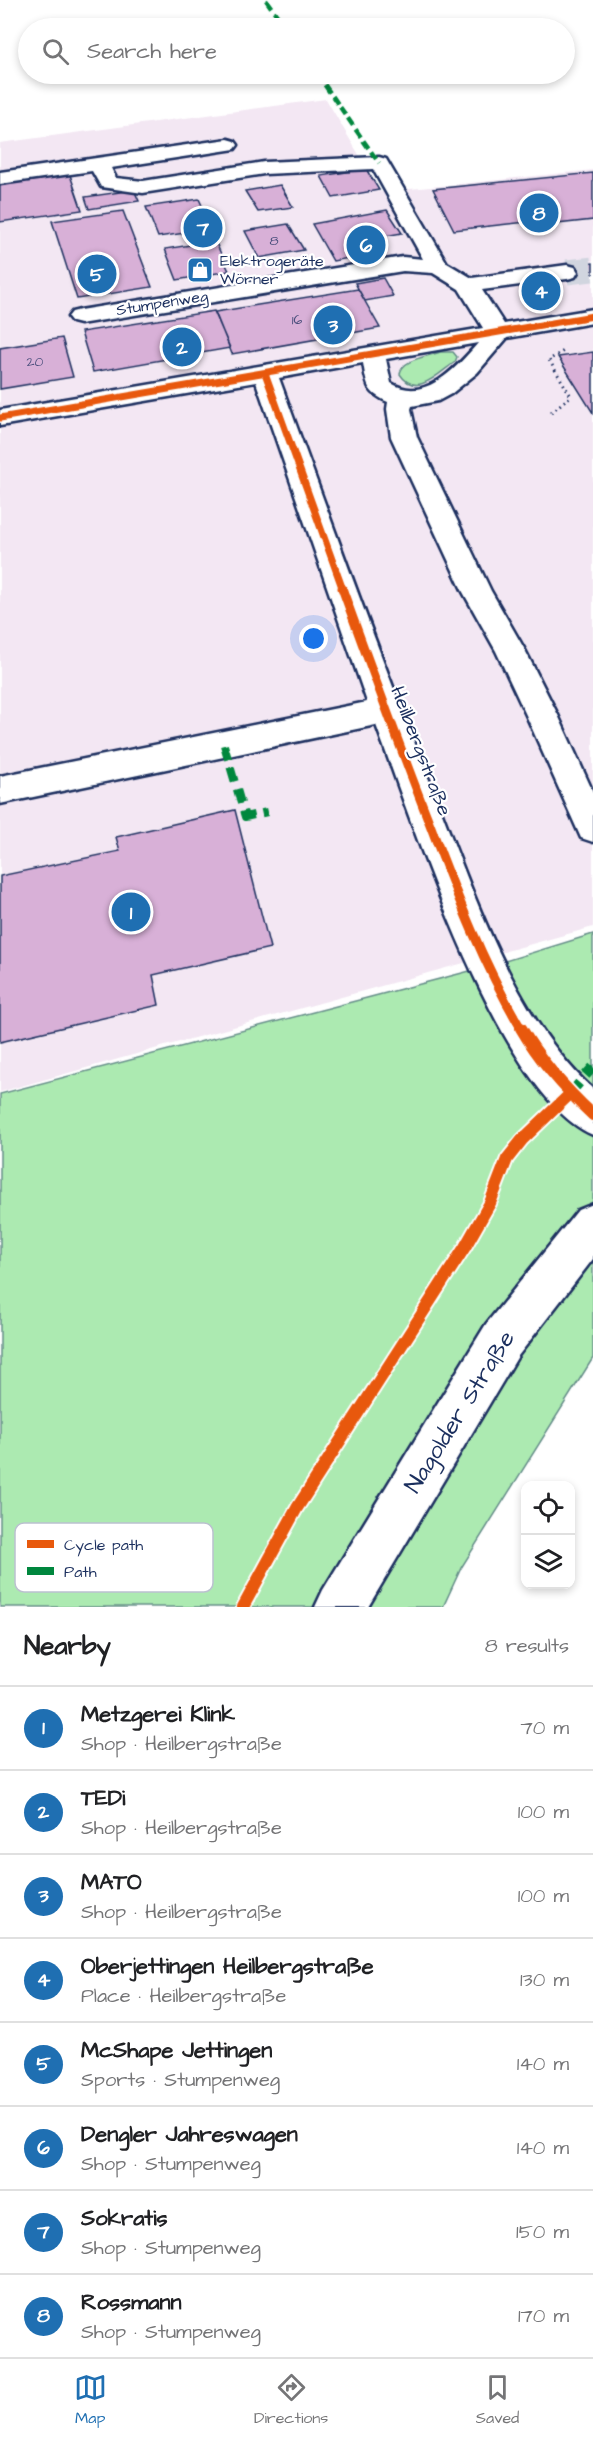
<!DOCTYPE html>
<meta charset="utf-8">
<style>
:root{--surface:#fff;--page:#f6f6f6;--text:#202124;--muted:#757577;--line:#e0e0e0;--accent:#1f6fb2}
body{margin:0;font-family:"Architects Daughter",sans-serif;background:var(--page);color:var(--text)}
.controls{position:absolute;right:18px;bottom:18px;display:grid;overflow:hidden;border-radius:12px;box-shadow:0 3px 9px #0003}
.controls button{width:54px;height:54px;display:grid;place-items:center;padding:0;border:0;border-bottom:2px solid var(--line);background:var(--surface);color:var(--text);font:30px sans-serif}
.you{position:absolute;left:314px;top:639px;width:21px;height:21px;margin:-15px;border:4px solid #fff;border-radius:50%;background:#1a73e8;box-shadow:0 0 0 9px #1a73e833}
.badge{display:grid;place-items:center;width:39px;height:39px;border-radius:50%;background:var(--accent);color:#fff;font-size:20px;font-weight:700}
.pin{position:absolute;translate:-50% -50%;border:3px solid #fff;box-shadow:0 2px 6px #0006}
.list{margin:0;padding:0;list-style:none}
h2{display:flex;justify-content:space-between;align-items:center;height:78px;margin:0;padding:0 24px;font-size:26px}
h2 small{font-size:20px;font-weight:400;color:var(--muted)}
.list li{display:grid;grid-template-columns:39px 1fr auto;gap:18px;align-items:center;box-sizing:border-box;height:84px;padding:0 24px;border-top:2px solid var(--line)}
.list b{display:block;font-size:22px;white-space:nowrap}
.list p{margin:0;font-size:20px;white-space:nowrap;color:var(--muted)}
.list em{font-size:20px;font-style:normal;color:var(--muted)}
.icon{flex:none;width:33px;height:33px;fill:none;stroke:currentColor;stroke-width:2;stroke-linecap:round;stroke-linejoin:round}
.map{position:relative;flex:none;width:593px;height:1607px;overflow:hidden}
.search{position:absolute;background:var(--surface);box-shadow:0 3px 9px #0003;left:18px;right:18px;top:18px;height:66px;display:flex;align-items:center;gap:15px;box-sizing:border-box;padding:0 21px;border-radius:33px;color:var(--muted);font-size:22px}
.sheet{height:750px;background:var(--surface)}
nav{display:flex;justify-content:space-around;align-items:center;box-sizing:border-box;height:84px;border-top:2px solid var(--line);background:var(--surface);font-size:16px;color:var(--muted)}
nav a{display:grid;justify-items:center;gap:3px}
nav .on{color:var(--accent)}
.map>svg:first-child{display:block}
.built{fill:#f3e7f3}
.green{fill:#aceab1;stroke:#648c88;stroke-width:1.5}
.building{fill:#d8b0d7;stroke:#1b2f5e;stroke-width:1.5}
.lines{fill:none;stroke-linecap:round;stroke-linejoin:round}
.minor-tunnel{stroke:#d1d5df;stroke-width:25;stroke-dasharray:25 13;stroke-linecap:butt}
.minor-casing{stroke:#1b2f5e;stroke-width:5}
.path{stroke:#1b2f5e;stroke-width:3;stroke-dasharray:1.5 4;stroke-linecap:butt}
.minor{fill:#fff;fill-rule:evenodd}
.quiet-far2{stroke:#00873e;stroke-width:4.5;stroke-dasharray:9 4.5;stroke-linecap:butt}
.quiet-far1{stroke:#00873e;stroke-width:8;stroke-dasharray:15 8;stroke-linecap:butt}
.quiet{stroke:#00873e;stroke-width:10;stroke-dasharray:20 10;stroke-linecap:butt}
.cycleway-far2-casing{stroke:#fff;stroke-width:10}
.cycleway-far1-casing{stroke:#fff;stroke-width:13}
.cycleway-casing{stroke:#fff;stroke-width:16}
.cycleway-far2{stroke:#e8590c;stroke-width:7}
.cycleway-far1{stroke:#e8590c;stroke-width:9}
.cycleway{stroke:#e8590c;stroke-width:12}
.labels{text-anchor:middle;dominant-baseline:central;stroke-width:4.5;stroke-linejoin:round;paint-order:stroke}
.far-number-label{font-size:14px;fill:#4a4f7c}
.far-poi-label{font-size:16px;fill:#1b2f5e;stroke:#fff;text-anchor:start}
.far-street-label{font-size:16px;fill:#1b2f5e;stroke:#fff}
.street-label{font-size:20px;fill:#1b2f5e;stroke:#fff}
.near-street-label{font-size:24px;fill:#1b2f5e;stroke:#fff}
.key{fill:#fff;stroke:#bbc1cf;stroke-width:1.5}
.key-label{font-size:16px;fill:#1b2f5e}
</style>
<div class="map">
<svg width="593" height="1607" viewBox="0 0 593 1607">
<rect width="100%" height="100%" fill="#fff"/>
<filter id="ink" filterUnits="userSpaceOnUse"><feTurbulence type="fractalNoise" baseFrequency=".0167" numOctaves="2"/><feDisplacementMap in="SourceGraphic" scale="12" xChannelSelector="R" yChannelSelector="G"/><feConvolveMatrix kernelMatrix="1 2 1 2 8 2 1 2 1" color-interpolation-filters="sRGB"/></filter>
<g filter="url(#ink)">
<path class="built" d="M 326,99 L 381,192 L 593,170 L 593,927 L 0,1092 L 0,143 Z"/>
<path class="green" d="M 440,352 L 453,352 L 457,357 L 455,362 C 439,373 416,399 400,374 C 402,359 426,357 440,352 Z
M 593,934 L 593,1358 L 461,1568 L 443,1607 L 0,1607 L 0,1094 L 489,966 Z"/>
<path class="building" d="M 366,169 L 379,190 L 333,198 L 321,176 Z
M 69,172 L 82,210 L 0,222 L 0,182 Z
M 593,173 L 593,220 L 530,227 L 527,222 L 454,230 L 433,189 Z
M 280,185 L 293,207 L 258,212 L 245,191 Z
M 134,190 L 139,201 L 89,209 L 85,197 Z
M 199,199 L 213,229 L 158,237 L 146,207 Z
M 387,210 L 402,233 L 356,241 L 365,255 L 333,261 L 312,224 Z
M 123,211 L 152,287 L 77,299 L 52,221 Z
M 288,224 L 304,250 L 259,258 L 245,231 Z
M 215,241 L 229,271 L 177,280 L 165,249 Z
M 593,263 L 593,274 L 570,277 L 563,267 Z
M 383,278 L 393,296 L 365,301 L 355,283 Z
M 358,289 L 380,328 L 232,354 L 215,312 Z
M 214,311 L 230,348 L 93,372 L 81,332 Z
M 62,338 L 73,377 L 0,389 L 0,348 Z
M 593,352 L 593,413 L 558,357 Z
M 235,810 L 270,948 L 153,975 L 159,1005 L 0,1042 L 0,876 L 120,851 L 116,837 Z"/>
<g class="lines">
<path class="minor-tunnel" d="M 567,272 L 593,269"/>
<g class="minor-casing">
<path id="minor" d="M 228,139 L 235,141 L 238,145 L 235,149 L 111,168 L 116,178 L 143,181 L 264,162 L 379,157 L 386,159 L 447,263 L 472,278 L 567,265 L 575,267 L 578,272 L 575,277 L 567,279 L 482,290 L 504,324 L 593,309 L 593,323 L 507,338 L 477,373 L 451,394 L 438,401 L 412,406 L 411,409 L 417,437 L 491,591 L 525,650 L 558,715 L 593,792 L 593,842 L 581,838 L 526,715 L 496,651 L 463,592 L 391,437 L 387,409 L 388,402 C 366,392 367,385 363,363 L 279,378 C 330,517 380,657 435,795 C 473,891 514,1018 593,1089 L 593,1135 C 499,1096 412,821 376,725 L 0,804 L 0,776 L 367,702 L 256,382 L 0,426 L 0,410 L 483,328 L 459,289 L 433,273 L 403,271 L 80,324 L 72,322 L 68,317 L 72,312 L 80,310 L 403,257 L 423,259 L 373,169 L 264,174 L 143,193 L 101,187 L 92,171 L 0,184 L 0,172 ZM 478,343 C 457,367 425,404 391,383 L 386,359 Z
M 593,1204 L 593,1259 L 518,1356 L 368,1607 L 315,1607 L 323,1590 L 486,1324 L 578,1210 Z"/>
</g>
<path class="path" d="M 551,412 L 571,396 L 549,360 L 565,350"/>
<use href="#minor" class="minor"/>
<path class="quiet-far2" d="M 266,0 L 286,28
M 317,74 L 379,163"/>
<path class="quiet-far1" d="M 224,745 L 245,817 L 267,812"/>
<path class="quiet" d="M 566,1098 L 593,1067"/>
<g class="cycleway-far2-casing">
<path id="cycleway-far2" d="M 265,373 L 343,590
M 0,418 L 593,316"/>
</g>
<g class="cycleway-far1-casing">
<path id="cycleway-far1" d="M 342,588 C 371,668 400,748 431,827 C 457,896 484,966 522,1030"/>
</g>
<g class="cycleway-casing">
<path id="cycleway" d="M 521,1028 C 540,1061 565,1089 593,1115
M 243,1607 L 297,1508 L 465,1247 L 490,1203 L 507,1159 L 522,1140 L 570,1094"/>
</g>
<use href="#cycleway-far2" class="cycleway-far2"/>
<use href="#cycleway-far1" class="cycleway-far1"/>
<use href="#cycleway" class="cycleway"/>
</g>
</g>
<defs>
<g id="shop-square" transform="scale(1.35)"><rect x="-9" y="-9" width="18" height="18" rx="4" fill="#1f6fb2" stroke="#fff"/><path d="M-5-2.5h2.3a2.7 3.5 0 0 1 5.4 0H5L5.5 6h-11ZM-1.5-2.5h3a1.5 2.3 0 0 0-3 0Z" fill="#fff"/></g>
</defs>
<g fill-rule="evenodd">
<use href="#shop-square" x="200" y="270"/>
</g>
<g class="labels">
<g class="far-number-label">
<text x="274" y="241">8</text>
<text x="297" y="320">16</text>
<text x="35" y="362">20</text>
</g>
<g class="far-poi-label">
<text x="220" y="261">Elektrogeräte<tspan x="220" dy="18">Wörner</tspan></text>
</g>
<g class="far-street-label">
<text transform="translate(162 303) rotate(-9)">Stumpenweg</text>
</g>
<g class="street-label">
<text transform="translate(421 751) rotate(69)">Heilbergstraße</text>
</g>
<g class="near-street-label">
<text transform="translate(460 1412) rotate(-58)">Nagolder Straße</text>
</g>
</g>
<rect x="15" y="1523" width="198" height="69" rx="9" class="key"/>
<rect x="27" y="1540" width="27" height="8" fill="#e8590c"/>
<rect x="27" y="1567" width="27" height="8" fill="#00873e"/>
<g class="key-label">
<text x="64" y="1550">Cycle path</text>
<text x="64" y="1577">Path</text>
</g>
</svg>
<div class="controls">
<button><svg class="icon" aria-label="locate" viewBox="0 0 24 24"><circle cx="12" cy="12" r="6"/><path d="M12 2v4M12 18v4M2 12h4M18 12h4"/></svg></button>
<button><svg class="icon" aria-label="layers" viewBox="0 0 24 24"><path d="M12 4l9 5-9 5-9-5zM3 14l9 5 9-5"/></svg></button>
</div>
<div class="you"></div>
<div class="pin badge" style="left:131px;top:912px">1</div>
<div class="pin badge" style="left:182px;top:347px">2</div>
<div class="pin badge" style="left:333px;top:325px">3</div>
<div class="pin badge" style="left:541px;top:291px">4</div>
<div class="pin badge" style="left:97px;top:274px">5</div>
<div class="pin badge" style="left:366px;top:245px">6</div>
<div class="pin badge" style="left:203px;top:228px">7</div>
<div class="pin badge" style="left:539px;top:213px">8</div>
<div class="search"><svg class="icon" aria-label="search" viewBox="0 0 24 24"><circle cx="10" cy="10" r="6"/><path d="M15 15l6 6"/></svg>Search here</div>
</div>
<section class="sheet">
<h2>Nearby<small>8 results</small></h2>
<ul class="list">
<li><span class="badge">1</span><div><b>Metzgerei Klink</b><p>Shop · Heilbergstraße</p></div><em>70 m</em></li>
<li><span class="badge">2</span><div><b>TEDi</b><p>Shop · Heilbergstraße</p></div><em>100 m</em></li>
<li><span class="badge">3</span><div><b>MATO</b><p>Shop · Heilbergstraße</p></div><em>100 m</em></li>
<li><span class="badge">4</span><div><b>Oberjettingen Heilbergstraße</b><p>Place · Heilbergstraße</p></div><em>130 m</em></li>
<li><span class="badge">5</span><div><b>McShape Jettingen</b><p>Sports · Stumpenweg</p></div><em>140 m</em></li>
<li><span class="badge">6</span><div><b>Dengler Jahreswagen</b><p>Shop · Stumpenweg</p></div><em>140 m</em></li>
<li><span class="badge">7</span><div><b>Sokratis</b><p>Shop · Stumpenweg</p></div><em>150 m</em></li>
<li><span class="badge">8</span><div><b>Rossmann</b><p>Shop · Stumpenweg</p></div><em>170 m</em></li>
</ul>
</section>
<nav>
<a class="on"><svg class="icon" aria-label="map" viewBox="0 0 24 24"><path d="M3 6l6-2 6 2 6-2v14l-6 2-6-2-6 2zM9 4v14M15 6v14"/></svg>Map</a>
<a><svg class="icon" aria-label="directions" viewBox="0 0 24 24"><path d="M12 3l9 9-9 9-9-9zM9 14v-3h6M13 9l2 2-2 2"/></svg>Directions</a>
<a><svg class="icon" aria-label="saved" viewBox="0 0 24 24"><path d="M7 4h10v16l-5-4-5 4z"/></svg>Saved</a>
</nav>
